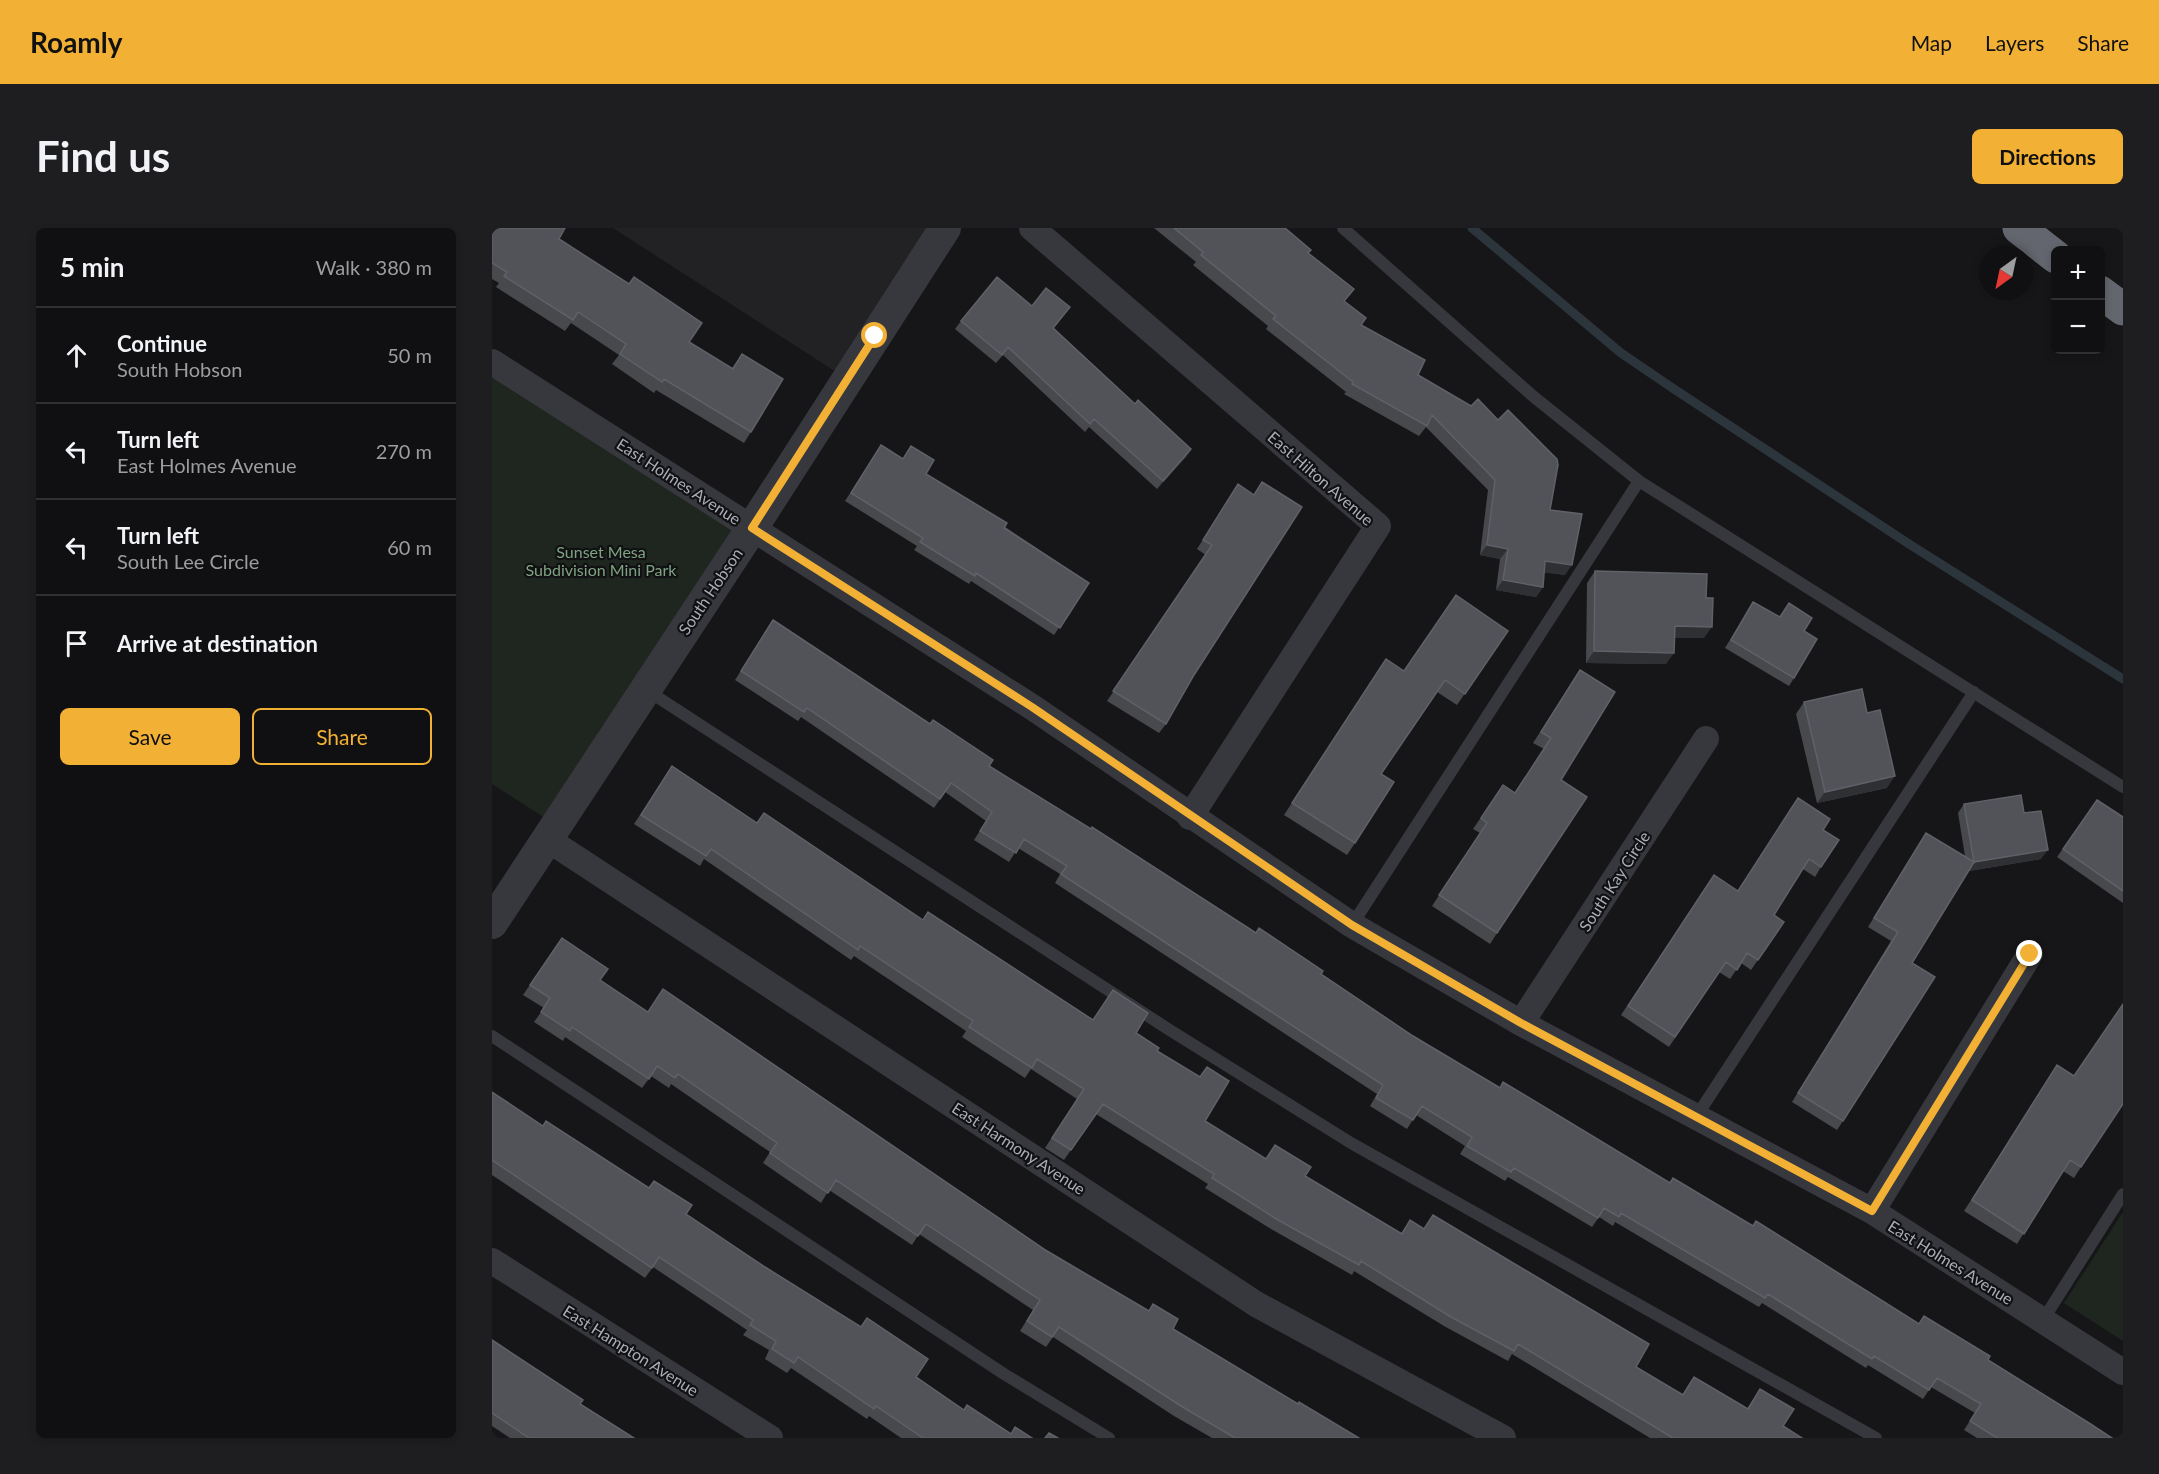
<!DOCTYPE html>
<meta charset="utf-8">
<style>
:root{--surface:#101012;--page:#1e1e20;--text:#f1f3f6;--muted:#9c9d9f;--line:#303032;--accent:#f2b134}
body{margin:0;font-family:Lato,sans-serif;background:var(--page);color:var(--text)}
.controls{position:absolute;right:18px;top:18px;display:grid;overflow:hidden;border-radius:9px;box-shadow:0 3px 9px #0003}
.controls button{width:54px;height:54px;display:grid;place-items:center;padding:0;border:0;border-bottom:2px solid var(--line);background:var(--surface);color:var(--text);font:30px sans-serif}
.compass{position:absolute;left:1487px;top:18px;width:54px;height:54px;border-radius:50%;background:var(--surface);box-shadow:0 3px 9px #0003;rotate:213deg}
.stop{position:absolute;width:18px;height:18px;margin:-14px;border:4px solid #f2b134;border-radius:50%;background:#fff}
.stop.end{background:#f2b134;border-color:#fff;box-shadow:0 2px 6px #0008}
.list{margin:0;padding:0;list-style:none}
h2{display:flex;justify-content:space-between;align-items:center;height:78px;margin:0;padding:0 24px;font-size:26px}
h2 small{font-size:20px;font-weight:400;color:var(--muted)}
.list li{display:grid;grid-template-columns:39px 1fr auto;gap:18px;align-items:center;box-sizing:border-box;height:96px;padding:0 24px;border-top:2px solid var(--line)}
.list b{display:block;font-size:22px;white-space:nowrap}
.list p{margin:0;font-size:20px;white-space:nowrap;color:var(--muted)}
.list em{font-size:20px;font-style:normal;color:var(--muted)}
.actions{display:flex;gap:12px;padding:18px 24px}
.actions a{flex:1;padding:14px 0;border:2px solid var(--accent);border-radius:9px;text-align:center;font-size:21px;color:var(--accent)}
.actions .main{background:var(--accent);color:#111}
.icon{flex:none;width:33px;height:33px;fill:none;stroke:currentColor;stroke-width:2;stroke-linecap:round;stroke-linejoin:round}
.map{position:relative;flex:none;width:1631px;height:1210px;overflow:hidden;border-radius:9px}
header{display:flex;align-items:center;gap:36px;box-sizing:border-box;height:84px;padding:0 30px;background:var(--accent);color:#111}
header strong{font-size:28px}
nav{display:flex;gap:33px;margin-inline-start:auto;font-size:21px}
.intro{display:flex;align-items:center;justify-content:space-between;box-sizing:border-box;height:144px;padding:0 36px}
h1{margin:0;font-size:42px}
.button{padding:15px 27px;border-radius:9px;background:var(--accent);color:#111;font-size:21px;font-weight:700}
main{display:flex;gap:36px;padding:0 36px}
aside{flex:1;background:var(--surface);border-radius:9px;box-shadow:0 3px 9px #0003}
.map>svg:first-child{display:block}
.built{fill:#222225}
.green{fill:#1e261f}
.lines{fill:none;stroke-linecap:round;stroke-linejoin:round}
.stream{stroke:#2c353c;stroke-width:9}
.service{stroke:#37383d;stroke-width:12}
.minor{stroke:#37383d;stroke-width:26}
.tertiary{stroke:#37383d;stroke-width:32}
.motorway{stroke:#63666e;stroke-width:33}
.wall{fill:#47494d}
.shaded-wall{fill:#2f3033}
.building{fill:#525359;stroke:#5f6168;stroke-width:1.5}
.route{stroke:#f2b134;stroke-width:8}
.labels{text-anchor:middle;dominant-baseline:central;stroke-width:4.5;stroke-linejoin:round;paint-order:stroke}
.street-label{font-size:16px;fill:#a8adb8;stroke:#111113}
.park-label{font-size:16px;fill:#7fa381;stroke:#111113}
</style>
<header>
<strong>Roamly</strong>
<nav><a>Map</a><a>Layers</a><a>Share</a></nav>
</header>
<div class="intro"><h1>Find us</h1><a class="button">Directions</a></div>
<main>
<aside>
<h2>5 min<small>Walk · 380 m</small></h2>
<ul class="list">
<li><svg class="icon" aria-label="ahead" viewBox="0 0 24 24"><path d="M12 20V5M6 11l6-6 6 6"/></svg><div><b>Continue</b><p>South Hobson</p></div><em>50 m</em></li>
<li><svg class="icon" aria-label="left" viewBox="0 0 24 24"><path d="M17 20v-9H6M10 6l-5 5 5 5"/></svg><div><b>Turn left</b><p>East Holmes Avenue</p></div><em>270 m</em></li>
<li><svg class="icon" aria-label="left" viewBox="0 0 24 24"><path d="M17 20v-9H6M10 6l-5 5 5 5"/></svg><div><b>Turn left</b><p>South Lee Circle</p></div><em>60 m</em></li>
<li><svg class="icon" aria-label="arrive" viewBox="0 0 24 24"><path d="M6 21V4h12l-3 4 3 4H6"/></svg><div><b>Arrive at destination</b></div></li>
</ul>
<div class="actions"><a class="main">Save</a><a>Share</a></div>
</aside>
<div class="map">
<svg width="1631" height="1210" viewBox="0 0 1631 1210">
<rect width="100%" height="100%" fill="#161618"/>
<path class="built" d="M 121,0 L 453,0 L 355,151 Z"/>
<path class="green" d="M 0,134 L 260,300 L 64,597 L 0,556 Z
M 1631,984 L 1631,1113 L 1572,1075 Z"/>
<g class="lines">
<path class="stream" d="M 980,0 L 1129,125 L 1182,161 L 1417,316 L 1631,451"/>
<path class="service" d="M 851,0 L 1042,169 L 1147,253 L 1631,559
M 153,461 L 676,801 L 859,915 L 1384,1210
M 860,697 L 1147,253
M 0,808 L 512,1146 L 617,1210
M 1204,889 L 1482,464
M 1551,1092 L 1631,966"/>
<path class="minor" d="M 540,0 L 886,298 L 698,589
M 0,134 L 540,479 L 860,697 L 1029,795 L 1380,983 L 1631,1144
M 55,611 L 764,1076 L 1011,1210
M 1029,795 L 1214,511
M 1380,983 L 1538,726
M 0,1033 L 278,1210"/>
<path class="tertiary" d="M 0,695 L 260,300 L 453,0"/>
<path class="motorway" d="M 1527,0 L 1564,29
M 1608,64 L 1631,81"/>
</g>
<path class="wall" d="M 0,0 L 67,11 L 197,114 L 240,140 L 250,126 L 259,204 L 252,215 L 164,162 L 162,165 L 120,136 L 127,127 L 79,95 L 73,103 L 4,59 L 7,55 L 0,51 Z
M 662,0 L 793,0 L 816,26 L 869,97 L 926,147 L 1058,282 L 1073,347 L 1052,344 L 1051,359 L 1044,369 L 1004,362 L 1008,331 L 988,327 L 996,262 L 934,199 L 927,208 L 852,166 L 854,164 L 774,101 L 776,98 L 701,37 L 704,34 Z
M 540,78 L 572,87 L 562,100 L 643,176 L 699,221 L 694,229 L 665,261 L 597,199 L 593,204 L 511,127 L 504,135 L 463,101 L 469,93 Z
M 389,217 L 411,231 L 419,218 L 434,246 L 597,355 L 562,407 L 479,353 L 477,356 L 422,322 L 425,318 L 353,273 Z
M 746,256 L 702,447 L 674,496 L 667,505 L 615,473 L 714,327 L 705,321 Z
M 1103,343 L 1212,410 L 1182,410 L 1174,436 L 1094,435 L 1095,355 Z
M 1261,374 L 1288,389 L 1297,375 L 1302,450 L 1297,458 L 1233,420 Z
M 281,392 L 497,538 L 829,746 L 921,808 L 1008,859 L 1011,854 L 1178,955 L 1261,998 L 1427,1096 L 1432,1088 L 1496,1132 L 1620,1210 L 1485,1210 L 1472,1202 L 1483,1185 L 1439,1159 L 1431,1171 L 1376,1137 L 1374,1140 L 1270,1075 L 1267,1079 L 1123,994 L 1121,998 L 1107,989 L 1100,999 L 1016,949 L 1013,953 L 968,926 L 973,918 L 924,887 L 915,901 L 878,878 L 885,866 L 563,655 L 568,646 L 526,620 L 517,634 L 482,612 L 494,593 L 453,564 L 442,580 L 309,489 L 306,493 L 243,452 Z
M 1016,403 L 965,477 L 945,464 L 889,546 L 863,615 L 855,627 L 792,587 L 894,431 L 912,443 Z
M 1088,442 L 1069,552 L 1005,705 L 998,716 L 940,678 L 988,605 L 981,601 L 1011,557 L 1023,565 L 1052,521 L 1041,515 Z
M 1312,474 L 1375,485 L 1395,560 L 1325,575 L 1304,486 Z
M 180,538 L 265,595 L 601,792 L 644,805 L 665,823 L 713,893 L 773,931 L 813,948 L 909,1005 L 918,992 L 932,1001 L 941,987 L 1144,1139 L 1190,1167 L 1202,1149 L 1255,1181 L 1268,1161 L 1291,1198 L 1310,1210 L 1158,1210 L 1020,1126 L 1016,1133 L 952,1098 L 862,1043 L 860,1047 L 779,1001 L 713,960 L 716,956 L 604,886 L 572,932 L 553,920 L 585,871 L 539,841 L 533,850 L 470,809 L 474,803 L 362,728 L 359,732 L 212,631 L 208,638 L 142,596 Z
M 1306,570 L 1331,602 L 1329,639 L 1323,649 L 1311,641 L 1282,687 L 1292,694 L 1259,742 L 1249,735 L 1238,751 L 1227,744 L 1177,819 L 1129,787 L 1215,657 L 1246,663 Z
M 1605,572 L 1631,589 L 1631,675 L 1565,629 Z
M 1472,576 L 1532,585 L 1549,631 L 1477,643 L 1420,735 L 1351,893 L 1345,902 L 1300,874 L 1399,713 L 1376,699 L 1434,605 L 1473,628 L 1466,585 Z
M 70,710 L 108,752 L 156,784 L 555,1023 L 681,1101 L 806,1176 L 867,1210 L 720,1210 L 682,1188 L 561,1109 L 554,1119 L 528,1103 L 541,1082 L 427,1006 L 420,1017 L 337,962 L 329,975 L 271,935 L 278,924 L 179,856 L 177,860 L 159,848 L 150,860 L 73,809 L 71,813 L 42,794 L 52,780 L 31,767 Z
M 1565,837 L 1589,939 L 1582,950 L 1571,943 L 1525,1016 L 1472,983 Z
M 0,864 L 50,898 L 194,986 L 472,1182 L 518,1206 L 540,1210 L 409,1210 L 377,1188 L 375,1191 L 299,1140 L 295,1145 L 273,1131 L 277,1122 L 251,1107 L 255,1102 L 161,1039 L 153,1050 L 0,947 Z
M 0,1112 L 88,1176 L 142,1210 L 18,1210 L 0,1198 Z"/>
<path class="shaded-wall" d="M 699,221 L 694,229 L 665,261 L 671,253 Z
M 995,317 L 1016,321 L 1008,331 L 988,327 Z
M 1053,333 L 1080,337 L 1073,347 L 1046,344 Z
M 1011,352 L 1051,359 L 1044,369 L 1004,362 Z
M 1183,398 L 1220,399 L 1212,410 L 1174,410 Z
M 1102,423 L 1182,425 L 1174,436 L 1094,435 Z
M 1403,548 L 1395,560 L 1325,575 L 1333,564 Z
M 1556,622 L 1549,631 L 1476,643 L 1482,634 Z"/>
<path class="building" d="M 0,0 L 73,0 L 67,11 L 137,56 L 142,49 L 210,95 L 197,114 L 241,141 L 250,126 L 291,151 L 259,204 L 172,151 L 170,154 L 128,126 L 134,116 L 86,84 L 81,92 L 12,48 L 15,44 L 0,35 Z
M 682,0 L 793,0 L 819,22 L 816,25 L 862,61 L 852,73 L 874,90 L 869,97 L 933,132 L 926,147 L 979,178 L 986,171 L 1006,192 L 1016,182 L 1065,231 L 1066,237 L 1058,282 L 1090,286 L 1080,337 L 1053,333 L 1051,359 L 1011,352 L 1016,321 L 995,317 L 1003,252 L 940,187 L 935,198 L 860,156 L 861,154 L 781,91 L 784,88 L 709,27 L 711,24 Z
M 505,49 L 540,78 L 554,60 L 578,79 L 561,100 L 643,176 L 646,172 L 699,221 L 671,253 L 602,191 L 598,196 L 516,119 L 510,127 L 469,93 Z
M 389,217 L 411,231 L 419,218 L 442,232 L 434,246 L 515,295 L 512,300 L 597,355 L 568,400 L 484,345 L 483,348 L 428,314 L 431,310 L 359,265 Z
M 770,254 L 810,279 L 702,447 L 674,496 L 621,463 L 720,317 L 711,312 L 746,256 L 762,267 Z
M 1103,343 L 1215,346 L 1214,370 L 1221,370 L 1220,399 L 1183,398 L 1182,425 L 1102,423 Z
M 964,367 L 1016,403 L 973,466 L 953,452 L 889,546 L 902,554 L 863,615 L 800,575 L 894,431 L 912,443 Z
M 1261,374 L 1288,389 L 1297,375 L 1320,390 L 1312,403 L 1325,411 L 1302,450 L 1239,412 Z
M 281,392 L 438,496 L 441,492 L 501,532 L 497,538 L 599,601 L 600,599 L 764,705 L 767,700 L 831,743 L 829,746 L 921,808 L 1008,860 L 1011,854 L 1178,955 L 1181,950 L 1261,998 L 1264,993 L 1427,1096 L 1432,1088 L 1498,1128 L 1496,1132 L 1597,1195 L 1620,1210 L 1505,1210 L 1478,1193 L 1489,1176 L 1445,1150 L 1437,1162 L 1382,1128 L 1380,1131 L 1276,1066 L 1273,1070 L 1129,985 L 1127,989 L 1112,980 L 1106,990 L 1022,940 L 1019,944 L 975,918 L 980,909 L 930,878 L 921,892 L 884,870 L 891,857 L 569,646 L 575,638 L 532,611 L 524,625 L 488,603 L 500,584 L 459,555 L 448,571 L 315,480 L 312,484 L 249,443 Z
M 1088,442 L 1123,464 L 1069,552 L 1095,569 L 1005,705 L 947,667 L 995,595 L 989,590 L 1011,557 L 1023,565 L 1059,510 L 1049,504 Z
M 1370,461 L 1375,485 L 1388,482 L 1403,548 L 1333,564 L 1312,474 Z
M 180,538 L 265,595 L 272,585 L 431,692 L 436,684 L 601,792 L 621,762 L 656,785 L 644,805 L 667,820 L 665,823 L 708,849 L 715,839 L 737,853 L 713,893 L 774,931 L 783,917 L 819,939 L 813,948 L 910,1006 L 918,992 L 932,1001 L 941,987 L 1157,1116 L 1144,1139 L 1191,1167 L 1202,1149 L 1256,1181 L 1268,1161 L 1302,1181 L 1291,1198 L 1310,1210 L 1181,1210 L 1026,1116 L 1022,1123 L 959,1089 L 869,1033 L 867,1037 L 786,992 L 720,950 L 722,946 L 611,876 L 579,922 L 560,910 L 592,861 L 545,831 L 540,840 L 477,799 L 481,793 L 368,718 L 366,722 L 219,621 L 214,628 L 149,587 Z
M 1529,567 L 1532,585 L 1549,583 L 1556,622 L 1482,634 L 1420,735 L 1443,749 L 1351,893 L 1306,865 L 1406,704 L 1382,690 L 1434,605 L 1482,634 L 1472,576 Z
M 1306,570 L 1338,591 L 1331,602 L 1347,612 L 1329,639 L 1317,631 L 1282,687 L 1292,694 L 1266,732 L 1255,725 L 1245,742 L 1234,734 L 1183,809 L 1136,778 L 1222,647 L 1246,663 Z
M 1605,572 L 1631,589 L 1631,663 L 1571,621 Z
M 70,710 L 116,741 L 108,752 L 156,784 L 171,761 L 555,1023 L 657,1083 L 661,1076 L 686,1091 L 681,1101 L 806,1176 L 807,1174 L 867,1210 L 743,1210 L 689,1178 L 567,1099 L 560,1109 L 535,1093 L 548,1072 L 434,996 L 426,1008 L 344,952 L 336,965 L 278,925 L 285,915 L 186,846 L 183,850 L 165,838 L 157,851 L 80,799 L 78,803 L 49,784 L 58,770 L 38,757 Z
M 1631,776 L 1631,876 L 1589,939 L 1578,932 L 1532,1006 L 1480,972 L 1565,837 L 1582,848 Z
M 0,864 L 51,898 L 54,893 L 157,960 L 162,953 L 200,977 L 194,986 L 273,1039 L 369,1099 L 375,1090 L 436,1131 L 424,1149 L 472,1182 L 475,1177 L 519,1206 L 523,1199 L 540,1210 L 431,1210 L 384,1178 L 382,1181 L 306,1129 L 302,1135 L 280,1121 L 284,1113 L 258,1097 L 261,1092 L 167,1029 L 160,1040 L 0,932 Z
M 0,1112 L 91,1172 L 88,1176 L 142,1210 L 37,1210 L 0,1185 Z
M 557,1205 L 566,1210 L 553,1210 Z"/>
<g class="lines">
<path class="route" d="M 383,108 L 260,300 L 540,479 L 860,697 L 1029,795 L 1380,983 L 1538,726"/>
</g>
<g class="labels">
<g class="street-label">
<text transform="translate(829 250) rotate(41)">East Hilton Avenue</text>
<text transform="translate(187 253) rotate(33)">East Holmes Avenue</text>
<text transform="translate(218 363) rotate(-56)">South Hobson</text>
<text transform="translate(1122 653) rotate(-57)">South Kay Circle</text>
<text transform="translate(527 920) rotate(33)">East Harmony Avenue</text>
<text transform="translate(1459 1034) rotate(32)">East Holmes Avenue</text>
<text transform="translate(139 1122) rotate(32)">East Hampton Avenue</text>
</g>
<g class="park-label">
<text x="109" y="323">Sunset Mesa<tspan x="109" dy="18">Subdivision Mini Park</tspan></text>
</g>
</g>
</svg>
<div class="controls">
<button>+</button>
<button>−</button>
</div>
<svg class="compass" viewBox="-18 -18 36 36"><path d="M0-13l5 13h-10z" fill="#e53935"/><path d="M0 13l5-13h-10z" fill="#9c9d9f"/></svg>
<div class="stop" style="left:383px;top:108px"></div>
<div class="stop end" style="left:1538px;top:726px"></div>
</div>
</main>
